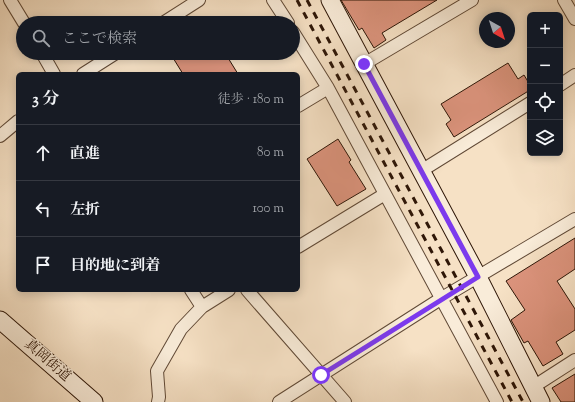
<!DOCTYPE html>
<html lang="ja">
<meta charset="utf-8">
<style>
:root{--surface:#171b24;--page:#242831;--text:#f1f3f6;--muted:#9ea1a6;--line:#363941}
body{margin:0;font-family:"Sorts Mill Goudy","Noto Serif JP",serif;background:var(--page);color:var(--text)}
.controls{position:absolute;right:12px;top:12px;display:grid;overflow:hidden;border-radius:6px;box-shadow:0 2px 10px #0003}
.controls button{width:36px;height:36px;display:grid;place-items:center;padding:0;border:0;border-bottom:1px solid var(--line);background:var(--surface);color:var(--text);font:20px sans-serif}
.compass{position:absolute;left:479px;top:12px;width:36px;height:36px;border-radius:50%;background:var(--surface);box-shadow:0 2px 10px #0003;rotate:141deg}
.stop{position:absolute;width:12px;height:12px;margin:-9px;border:3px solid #7c3aed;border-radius:50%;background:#fff}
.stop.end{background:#7c3aed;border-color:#fff;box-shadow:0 1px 4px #0008}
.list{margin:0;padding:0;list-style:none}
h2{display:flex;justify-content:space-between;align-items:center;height:52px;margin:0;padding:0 16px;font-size:17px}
h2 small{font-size:13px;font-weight:400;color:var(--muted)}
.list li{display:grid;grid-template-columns:26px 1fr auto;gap:12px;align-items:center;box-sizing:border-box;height:56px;padding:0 16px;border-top:1px solid var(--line)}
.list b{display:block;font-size:15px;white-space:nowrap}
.list em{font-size:13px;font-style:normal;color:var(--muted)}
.icon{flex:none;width:22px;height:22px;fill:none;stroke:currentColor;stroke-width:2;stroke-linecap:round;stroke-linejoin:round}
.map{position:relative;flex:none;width:575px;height:402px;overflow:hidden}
.search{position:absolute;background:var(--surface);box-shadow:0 2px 10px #0003;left:16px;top:16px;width:284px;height:44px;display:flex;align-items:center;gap:10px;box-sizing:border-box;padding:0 14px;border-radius:22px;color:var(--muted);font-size:15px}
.panel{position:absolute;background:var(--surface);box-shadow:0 2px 10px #0003;left:16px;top:72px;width:284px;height:220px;border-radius:6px}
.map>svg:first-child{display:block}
.building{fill:#db937c;stroke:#2e1607}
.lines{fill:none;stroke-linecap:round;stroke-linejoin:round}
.street-casing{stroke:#604936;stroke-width:14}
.secondary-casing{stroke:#2e1607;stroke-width:19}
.street{stroke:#f9ecd9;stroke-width:12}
.secondary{stroke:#f9ecd9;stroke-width:17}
.rail{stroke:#2e1607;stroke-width:3;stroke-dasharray:7 7;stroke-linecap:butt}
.route{stroke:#7c3aed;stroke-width:5}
.labels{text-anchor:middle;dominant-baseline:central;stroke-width:3;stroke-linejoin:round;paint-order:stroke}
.street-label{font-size:14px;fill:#2e1607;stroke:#f9ecd9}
</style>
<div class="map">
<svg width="575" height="402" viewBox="0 0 575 402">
<rect width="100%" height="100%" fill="#f6e1c5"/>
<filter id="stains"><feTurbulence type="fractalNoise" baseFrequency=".005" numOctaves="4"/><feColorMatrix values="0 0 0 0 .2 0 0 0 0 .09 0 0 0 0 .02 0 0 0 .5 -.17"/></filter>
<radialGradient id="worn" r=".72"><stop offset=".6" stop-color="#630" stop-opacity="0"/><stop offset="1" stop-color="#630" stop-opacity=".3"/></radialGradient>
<path class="building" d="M 341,0 L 437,0 L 382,33 L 386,40 L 374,48 L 362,28 L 359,30 Z
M 170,53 L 225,53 L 238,74 L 183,74 Z
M 508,63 L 518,79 L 524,75 L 530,85 L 530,90 L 454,137 L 446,124 L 451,120 L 441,104 Z
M 338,139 L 351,160 L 349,162 L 366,189 L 337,206 L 307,159 Z
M 575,238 L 575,269 L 557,281 L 575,309 L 575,330 L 556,342 L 563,354 L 543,366 L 528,341 L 524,343 L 511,320 L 525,310 L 506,281 Z
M 575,374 L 575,402 L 561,402 L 552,388 Z"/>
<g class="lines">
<g class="street-casing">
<path id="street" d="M 10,0 L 24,23
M 273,0 L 288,23
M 564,0 L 575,19
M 163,23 L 199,0
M 293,32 L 328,88 L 497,402
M 42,53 L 54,74
M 364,64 L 472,0
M 83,74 L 116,53
M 560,85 L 575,75
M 298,106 L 328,88
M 0,136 L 18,121
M 421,171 L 530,103
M 298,247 L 385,194
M 191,290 L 202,307 L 229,290
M 247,290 L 345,402
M 533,387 L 575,360
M 158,402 L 159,397 L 157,371 L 181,329 L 202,307
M 279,402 L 442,298 L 575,219"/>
</g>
<g class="secondary-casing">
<path id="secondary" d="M 330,0 L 478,277 L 541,402
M 0,320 L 94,402"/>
</g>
<use href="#street" class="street"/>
<use href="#secondary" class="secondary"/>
<path class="rail" d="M 297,0 L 512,402
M 307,0 L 523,402"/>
</g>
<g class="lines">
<path class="route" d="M 321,375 L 478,277 L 364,64"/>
</g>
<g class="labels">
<g class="street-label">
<text transform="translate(47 361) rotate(41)">真岡街道</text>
</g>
</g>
<rect width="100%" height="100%" filter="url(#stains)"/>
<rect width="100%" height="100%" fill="url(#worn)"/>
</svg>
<div class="controls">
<button>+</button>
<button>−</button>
<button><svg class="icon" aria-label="locate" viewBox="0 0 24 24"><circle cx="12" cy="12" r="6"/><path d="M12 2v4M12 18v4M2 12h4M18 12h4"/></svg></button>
<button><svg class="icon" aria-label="layers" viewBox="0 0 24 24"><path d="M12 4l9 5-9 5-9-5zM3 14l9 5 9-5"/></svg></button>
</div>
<svg class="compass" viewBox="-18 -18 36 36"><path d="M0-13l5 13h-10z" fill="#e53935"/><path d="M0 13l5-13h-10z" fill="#9ea1a6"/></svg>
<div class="stop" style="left:321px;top:375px"></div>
<div class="stop end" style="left:364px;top:64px"></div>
<div class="search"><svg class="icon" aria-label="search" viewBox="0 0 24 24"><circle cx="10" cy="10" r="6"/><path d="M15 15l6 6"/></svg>ここで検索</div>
<section class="panel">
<h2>3 分<small>徒歩 · 180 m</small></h2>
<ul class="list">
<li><svg class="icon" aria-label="ahead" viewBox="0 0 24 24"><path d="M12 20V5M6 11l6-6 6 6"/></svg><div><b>直進</b></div><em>80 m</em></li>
<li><svg class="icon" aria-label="left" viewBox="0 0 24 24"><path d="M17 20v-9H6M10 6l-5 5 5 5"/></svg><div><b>左折</b></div><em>100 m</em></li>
<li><svg class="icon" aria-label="arrive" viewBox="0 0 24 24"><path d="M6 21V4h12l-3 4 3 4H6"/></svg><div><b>目的地に到着</b></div></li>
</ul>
</section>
</div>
